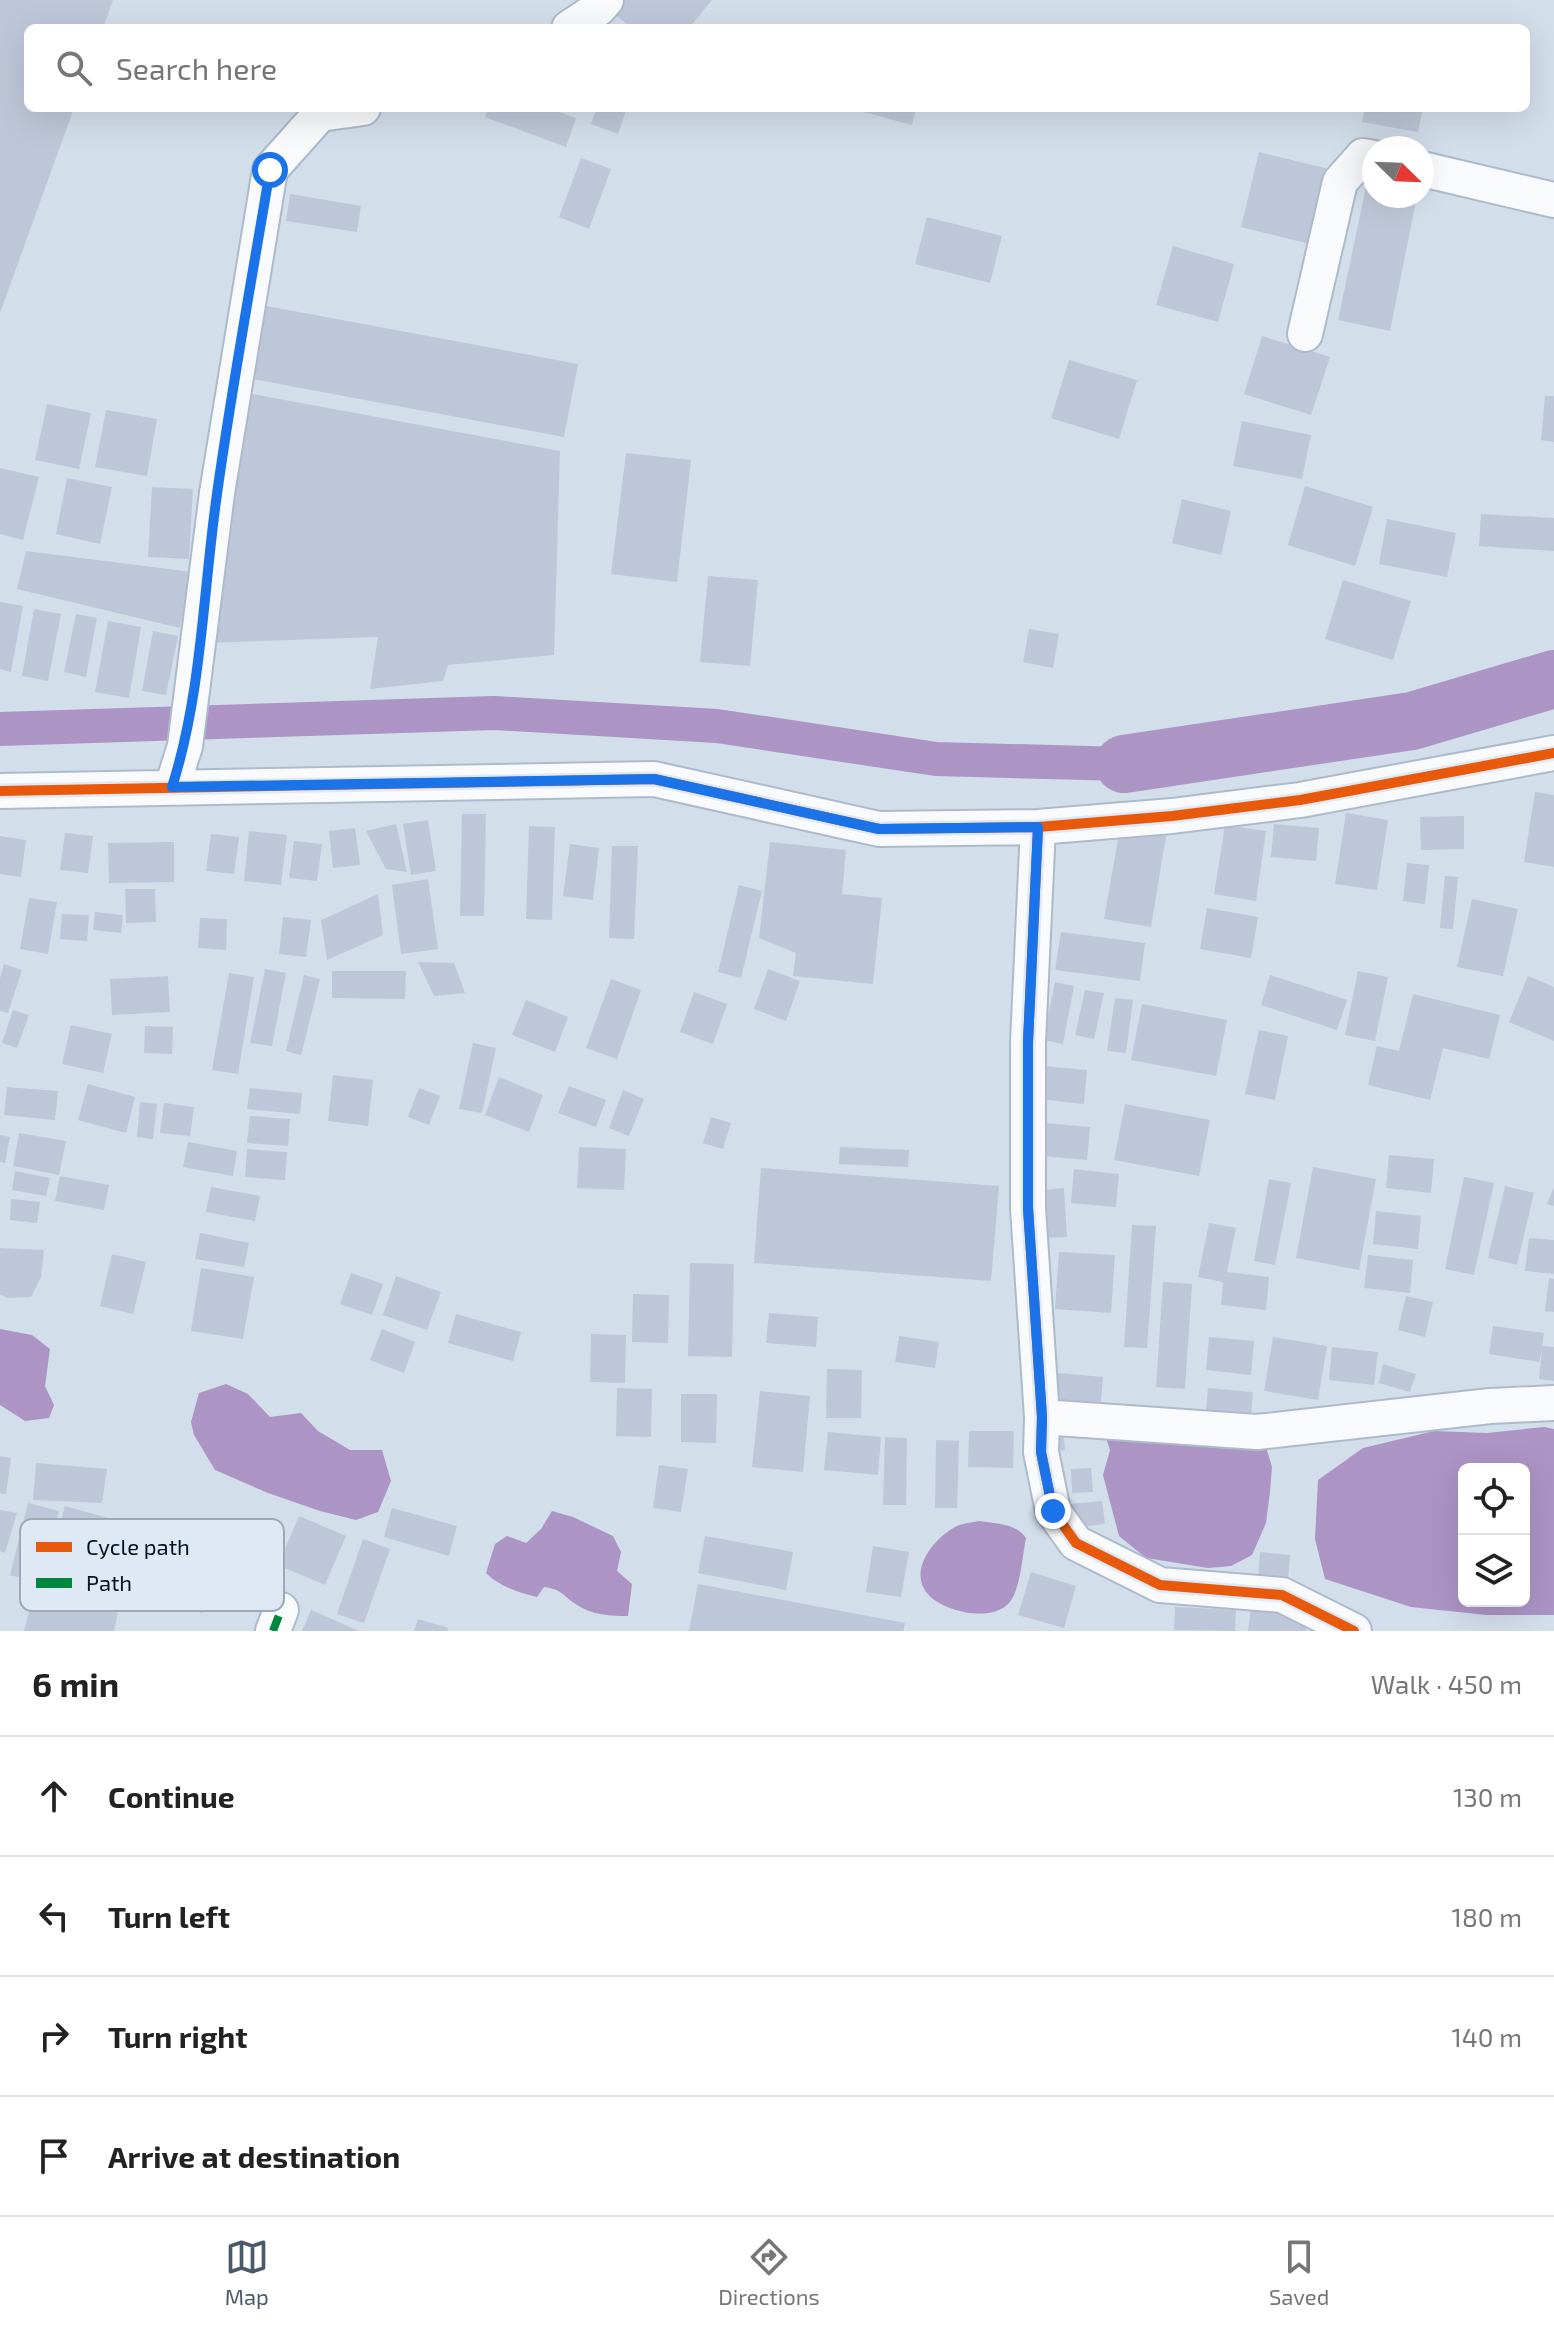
<!DOCTYPE html>
<meta charset="utf-8">
<style>
:root{--surface:#fff;--page:#f2f2f2;--text:#222;--muted:#767676;--line:#e0e0e0;--accent:#4b5a6b}
body{margin:0;font-family:"Exo 2",sans-serif;background:var(--page);color:var(--text)}
.controls{position:absolute;right:24px;bottom:24px;display:grid;overflow:hidden;border-radius:12px;box-shadow:0 8px 32px #0002}
.controls button{width:72px;height:72px;display:grid;place-items:center;padding:0;border:0;border-bottom:2px solid var(--line);background:var(--surface);color:var(--text);font:40px sans-serif}
.compass{position:absolute;left:1362px;top:136px;width:72px;height:72px;border-radius:50%;background:var(--surface);box-shadow:0 8px 32px #0002;rotate:113deg}
.stop{position:absolute;width:24px;height:24px;margin:-18px;border:6px solid #1a73e8;border-radius:50%;background:#fff}
.stop.end{background:#1a73e8;border-color:#fff;box-shadow:0 2px 8px #0008}
.list{margin:0;padding:0;list-style:none}
h2{display:flex;justify-content:space-between;align-items:center;height:104px;margin:0;padding:0 32px;font-size:34px}
h2 small{font-size:26px;font-weight:400;color:var(--muted)}
.list li{display:grid;grid-template-columns:52px 1fr auto;gap:24px;align-items:center;box-sizing:border-box;height:120px;padding:0 32px;border-top:2px solid var(--line)}
.list b{display:block;font-size:30px;white-space:nowrap}
.list em{font-size:26px;font-style:normal;color:var(--muted)}
.icon{flex:none;width:44px;height:44px;fill:none;stroke:currentColor;stroke-width:2;stroke-linecap:round;stroke-linejoin:round}
.map{position:relative;flex:none;width:1554px;height:1631px;overflow:hidden}
.search{position:absolute;background:var(--surface);box-shadow:0 8px 32px #0002;left:24px;right:24px;top:24px;height:88px;display:flex;align-items:center;gap:20px;box-sizing:border-box;padding:0 28px;border-radius:12px;color:var(--muted);font-size:30px}
.sheet{height:584px;background:var(--surface)}
nav{display:flex;justify-content:space-around;align-items:center;box-sizing:border-box;height:112px;border-top:2px solid var(--line);background:var(--surface);font-size:22px;color:var(--muted)}
nav a{display:grid;justify-items:center;gap:4px}
nav .on{color:var(--accent)}
.map>svg:first-child{display:block}
.water{fill:#ac94c5;fill-rule:evenodd}
.lines{fill:none;stroke-linecap:round;stroke-linejoin:round}
.canal{stroke:#ac94c5;stroke-width:34}
.river{stroke:#ac94c5;stroke-width:58}
.building{fill:#bec7d9}
.street-casing{stroke:#acbbcb;stroke-width:38}
.street{stroke:#f8fafc;stroke-width:34}
.quiet{stroke:#00873e;stroke-width:8;stroke-dasharray:16 8;stroke-linecap:butt}
.cycleway-casing{stroke:#dfe9f5;stroke-width:15}
.cycleway{stroke:#e8590c;stroke-width:10}
.route{stroke:#1a73e8;stroke-width:10}
.key{fill:#dfe9f5;stroke:#9da9b7;stroke-width:2}
.key-label{font-size:22px;fill:#021327}
</style>
<div class="map">
<svg width="1554" height="1631" viewBox="0 0 1554 1631">
<rect width="100%" height="100%" fill="#d2deea"/>
<path class="water" d="M 0,1329 L 32,1335 L 50,1349 L 45,1386 L 54,1405 L 49,1418 L 25,1421 L 0,1405 Z
M 226,1384 L 248,1394 L 270,1417 L 301,1413 L 318,1431 L 350,1450 L 382,1450 L 391,1481 L 378,1512 L 356,1520 L 320,1511 L 268,1493 L 215,1470 L 194,1435 L 191,1422 L 199,1393 Z
M 1544,1427 L 1554,1429 L 1554,1615 L 1486,1615 L 1411,1607 L 1325,1579 L 1315,1539 L 1318,1480 L 1363,1448 L 1434,1431 L 1487,1433 ZM 1524,1469 L 1524,1601 L 1464,1601 L 1464,1469 Z
M 1104,1432 L 1266,1447 L 1272,1467 L 1270,1492 L 1266,1523 L 1252,1555 L 1231,1566 L 1208,1568 L 1146,1558 L 1119,1536 L 1103,1475 L 1110,1450 Z
M 552,1511 L 573,1517 L 613,1536 L 621,1552 L 617,1571 L 632,1584 L 628,1616 C 611,1616 592,1615 577,1605 C 563,1596 562,1589 544,1587 L 537,1597 C 518,1592 500,1587 486,1573 L 495,1544 L 507,1536 L 526,1543 L 541,1529 Z
M 979,1521 C 997,1524 1015,1523 1026,1538 C 1022,1557 1021,1588 1009,1603 C 992,1623 941,1612 926,1592 C 909,1568 935,1538 955,1527 C 962,1523 972,1523 979,1521 Z"/>
<g class="lines">
<path class="canal" d="M 0,729 L 494,713 L 717,726 L 936,759 L 1124,764"/>
<path class="river" d="M 1124,764 L 1412,721 L 1554,679"/>
</g>
<path class="building" d="M 0,0 L 113,0 L 103,28 L 28,28 L 28,108 L 74,108 L 0,313 Z
M 624,0 L 712,0 L 689,28 L 632,28 L 613,13 Z
M 488,108 L 548,108 L 576,118 L 566,147 L 485,117 Z
M 597,108 L 627,108 L 618,134 L 591,124 Z
M 849,108 L 916,108 L 912,125 Z
M 1365,108 L 1423,108 L 1418,132 L 1362,122 Z
M 1259,152 L 1329,169 L 1310,244 L 1241,227 Z
M 581,158 L 611,169 L 589,229 L 559,217 Z
M 1367,182 L 1374,184 L 1374,196 L 1417,196 L 1390,331 L 1338,320 Z
M 290,194 L 361,206 L 357,232 L 286,221 Z
M 927,217 L 1002,236 L 990,283 L 915,264 Z
M 1173,246 L 1234,264 L 1218,322 L 1156,305 Z
M 261,305 L 578,364 L 564,437 L 247,378 Z
M 1262,336 L 1330,357 L 1311,415 L 1244,394 Z
M 1069,360 L 1137,380 L 1119,439 L 1051,418 Z
M 252,394 L 560,451 L 554,655 L 448,665 L 443,681 L 370,689 L 378,637 L 205,643 Z
M 1545,396 L 1554,396 L 1554,442 L 1541,440 Z
M 47,404 L 91,413 L 79,469 L 35,460 Z
M 106,410 L 157,419 L 147,476 L 95,467 Z
M 1242,421 L 1311,435 L 1302,479 L 1233,466 Z
M 626,453 L 691,460 L 677,582 L 611,574 Z
M 0,468 L 39,477 L 23,540 L 0,534 Z
M 67,478 L 112,487 L 100,544 L 56,534 Z
M 1305,486 L 1373,507 L 1355,566 L 1288,545 Z
M 152,487 L 193,489 L 189,559 L 148,557 Z
M 1182,499 L 1231,511 L 1221,555 L 1172,543 Z
M 1481,514 L 1554,518 L 1554,551 L 1479,546 Z
M 1387,519 L 1456,533 L 1447,577 L 1379,564 Z
M 26,551 L 192,572 L 180,628 L 17,589 Z
M 708,576 L 758,580 L 750,666 L 700,662 Z
M 1343,580 L 1411,601 L 1393,660 L 1325,639 Z
M 0,602 L 23,606 L 11,672 L 0,669 Z
M 34,609 L 61,614 L 48,681 L 22,676 Z
M 76,614 L 97,618 L 86,677 L 64,672 Z
M 108,621 L 141,627 L 129,698 L 95,692 Z
M 1029,629 L 1059,634 L 1053,668 L 1023,662 Z
M 153,631 L 178,636 L 166,695 L 142,691 Z
M 1535,792 L 1554,795 L 1554,867 L 1524,862 Z
M 1346,813 L 1388,820 L 1377,890 L 1335,884 Z
M 462,814 L 486,814 L 484,916 L 460,916 Z
M 1464,816 L 1464,849 L 1421,850 L 1420,817 Z
M 428,820 L 436,871 L 411,875 L 403,824 Z
M 396,824 L 407,872 L 386,869 L 366,831 Z
M 1274,824 L 1319,828 L 1316,861 L 1271,857 Z
M 1225,825 L 1266,831 L 1256,901 L 1214,894 Z
M 529,826 L 555,827 L 552,920 L 526,919 Z
M 355,828 L 360,865 L 333,868 L 329,831 Z
M 1120,828 L 1166,836 L 1151,927 L 1104,919 Z
M 249,831 L 287,835 L 281,885 L 244,881 Z
M 65,833 L 93,836 L 88,873 L 60,870 Z
M 211,834 L 239,837 L 234,874 L 206,871 Z
M 0,836 L 26,840 L 21,877 L 0,874 Z
M 294,841 L 322,844 L 317,881 L 289,878 Z
M 174,842 L 174,882 L 109,883 L 108,843 Z
M 770,842 L 846,850 L 842,894 L 882,898 L 873,984 L 793,976 L 796,953 L 759,938 Z
M 570,844 L 599,848 L 593,900 L 563,896 Z
M 612,846 L 638,846 L 634,939 L 609,938 Z
M 1407,863 L 1429,865 L 1425,904 L 1403,901 Z
M 1445,876 L 1458,877 L 1453,929 L 1440,928 Z
M 428,879 L 438,949 L 401,954 L 392,885 Z
M 739,885 L 762,891 L 741,978 L 718,972 Z
M 125,889 L 155,889 L 156,922 L 126,923 Z
M 378,894 L 383,935 L 327,960 L 321,920 Z
M 29,898 L 57,902 L 48,954 L 20,949 Z
M 1472,899 L 1518,909 L 1503,976 L 1457,967 Z
M 1207,908 L 1258,917 L 1251,958 L 1200,949 Z
M 95,912 L 123,915 L 121,933 L 93,930 Z
M 62,914 L 89,915 L 87,941 L 60,939 Z
M 283,917 L 311,920 L 306,957 L 279,954 Z
M 200,918 L 227,919 L 226,950 L 198,948 Z
M 1061,932 L 1145,943 L 1140,981 L 1055,970 Z
M 418,962 L 454,963 L 465,993 L 434,996 Z
M 4,964 L 22,970 L 8,1013 L 0,1011 L 0,978 Z
M 265,969 L 286,973 L 272,1046 L 250,1043 Z
M 768,969 L 800,981 L 786,1021 L 754,1009 Z
M 332,971 L 406,971 L 405,999 L 332,998 Z
M 1358,971 L 1388,977 L 1375,1041 L 1345,1035 Z
M 229,973 L 254,977 L 238,1074 L 212,1070 Z
M 304,975 L 320,979 L 301,1055 L 286,1051 Z
M 1270,975 L 1347,1000 L 1337,1030 L 1261,1005 Z
M 168,976 L 170,1012 L 112,1015 L 110,979 Z
M 1528,976 L 1554,987 L 1554,1041 L 1509,1022 Z
M 611,979 L 641,990 L 617,1059 L 586,1048 Z
M 1055,982 L 1074,986 L 1063,1044 L 1043,1040 Z
M 1085,990 L 1104,993 L 1094,1039 L 1075,1035 Z
M 694,992 L 727,1004 L 713,1044 L 680,1032 Z
M 1413,994 L 1500,1015 L 1489,1059 L 1443,1048 L 1430,1100 L 1368,1085 L 1377,1046 L 1399,1051 Z
M 1115,998 L 1133,1000 L 1126,1053 L 1107,1051 Z
M 526,1000 L 568,1017 L 555,1052 L 512,1035 Z
M 1142,1004 L 1227,1020 L 1216,1076 L 1131,1060 Z
M 13,1010 L 29,1015 L 17,1048 L 2,1043 Z
M 71,1025 L 112,1034 L 103,1073 L 62,1064 Z
M 145,1026 L 173,1027 L 172,1054 L 144,1053 Z
M 1259,1030 L 1288,1036 L 1275,1100 L 1245,1094 Z
M 473,1043 L 496,1048 L 482,1113 L 459,1109 Z
M 1042,1066 L 1087,1070 L 1084,1104 L 1039,1099 Z
M 333,1075 L 373,1080 L 368,1126 L 328,1121 Z
M 499,1077 L 543,1095 L 529,1132 L 485,1115 Z
M 88,1084 L 135,1097 L 126,1133 L 78,1120 Z
M 569,1086 L 606,1100 L 596,1127 L 558,1113 Z
M 7,1087 L 58,1091 L 55,1120 L 4,1115 Z
M 250,1088 L 302,1093 L 300,1114 L 247,1109 Z
M 419,1088 L 440,1096 L 429,1125 L 408,1117 Z
M 623,1090 L 644,1099 L 629,1136 L 609,1128 Z
M 140,1102 L 157,1104 L 153,1139 L 137,1137 Z
M 164,1103 L 194,1107 L 190,1136 L 160,1133 Z
M 1125,1104 L 1210,1120 L 1199,1176 L 1114,1160 Z
M 250,1116 L 290,1119 L 288,1146 L 247,1143 Z
M 711,1117 L 731,1123 L 723,1149 L 703,1143 Z
M 1045,1123 L 1090,1127 L 1087,1160 L 1042,1156 Z
M 19,1133 L 66,1141 L 59,1175 L 13,1166 Z
M 0,1135 L 10,1137 L 5,1163 L 0,1162 Z
M 188,1142 L 237,1151 L 233,1176 L 183,1167 Z
M 579,1147 L 626,1149 L 624,1190 L 577,1188 Z
M 840,1147 L 909,1150 L 908,1167 L 839,1164 Z
M 247,1149 L 287,1152 L 285,1180 L 245,1177 Z
M 1389,1155 L 1434,1159 L 1431,1193 L 1386,1188 Z
M 1313,1167 L 1376,1179 L 1359,1270 L 1296,1258 Z
M 761,1168 L 999,1186 L 991,1281 L 754,1263 Z
M 1074,1169 L 1119,1174 L 1116,1207 L 1071,1203 Z
M 15,1171 L 50,1178 L 46,1196 L 12,1190 Z
M 60,1176 L 109,1185 L 104,1210 L 55,1201 Z
M 1464,1177 L 1494,1183 L 1474,1275 L 1445,1269 Z
M 1269,1179 L 1291,1183 L 1275,1265 L 1254,1261 Z
M 1505,1186 L 1534,1193 L 1517,1265 L 1488,1258 Z
M 211,1187 L 260,1196 L 255,1221 L 206,1212 Z
M 1554,1187 L 1554,1206 L 1547,1204 Z
M 1064,1188 L 1067,1237 L 1046,1238 L 1043,1190 Z
M 11,1199 L 40,1202 L 37,1223 L 10,1220 Z
M 1376,1211 L 1421,1216 L 1418,1249 L 1373,1244 Z
M 1209,1223 L 1236,1228 L 1227,1272 L 1269,1277 L 1266,1310 L 1221,1305 L 1223,1282 L 1198,1277 Z
M 1132,1225 L 1156,1226 L 1147,1348 L 1124,1347 Z
M 200,1233 L 249,1243 L 244,1267 L 195,1259 Z
M 1529,1238 L 1554,1240 L 1554,1274 L 1525,1271 Z
M 0,1248 L 44,1250 L 41,1277 L 31,1297 L 7,1298 L 0,1294 Z
M 1059,1252 L 1115,1255 L 1111,1313 L 1055,1309 Z
M 112,1254 L 146,1262 L 133,1314 L 100,1306 Z
M 1368,1255 L 1413,1260 L 1410,1293 L 1364,1288 Z
M 690,1263 L 734,1264 L 732,1357 L 688,1356 Z
M 201,1268 L 254,1277 L 243,1339 L 191,1331 Z
M 351,1273 L 383,1284 L 372,1315 L 340,1304 Z
M 396,1276 L 441,1292 L 427,1330 L 383,1315 Z
M 1549,1278 L 1554,1279 L 1554,1312 L 1545,1311 Z
M 1163,1282 L 1192,1284 L 1185,1389 L 1156,1387 Z
M 633,1294 L 669,1295 L 668,1343 L 632,1342 Z
M 1406,1296 L 1433,1302 L 1425,1337 L 1398,1330 Z
M 769,1313 L 818,1317 L 816,1347 L 766,1343 Z
M 456,1314 L 521,1332 L 513,1361 L 448,1343 Z
M 1493,1326 L 1544,1333 L 1542,1346 L 1554,1347 L 1554,1381 L 1539,1379 L 1542,1350 L 1539,1362 L 1489,1354 Z
M 382,1329 L 415,1342 L 404,1373 L 370,1360 Z
M 591,1334 L 626,1335 L 625,1383 L 590,1382 Z
M 899,1336 L 939,1342 L 935,1368 L 895,1362 Z
M 1209,1337 L 1254,1341 L 1251,1375 L 1206,1370 Z
M 1273,1337 L 1327,1346 L 1318,1400 L 1264,1391 Z
M 1332,1347 L 1378,1352 L 1374,1385 L 1329,1380 Z
M 1383,1364 L 1416,1374 L 1410,1392 L 1379,1383 Z
M 827,1369 L 862,1370 L 861,1418 L 826,1418 Z
M 1058,1373 L 1103,1377 L 1100,1411 L 1055,1406 Z
M 617,1388 L 652,1389 L 651,1437 L 616,1436 Z
M 1208,1388 L 1253,1392 L 1250,1425 L 1205,1421 Z
M 760,1391 L 810,1396 L 803,1472 L 752,1467 Z
M 681,1394 L 717,1394 L 716,1443 L 681,1442 Z
M 1063,1427 L 1065,1450 L 1050,1452 L 1048,1428 Z
M 969,1431 L 1014,1431 L 1013,1468 L 968,1467 Z
M 828,1432 L 881,1437 L 878,1475 L 824,1470 Z
M 885,1437 L 907,1438 L 906,1505 L 883,1505 Z
M 936,1440 L 959,1441 L 957,1508 L 935,1508 Z
M 0,1456 L 11,1458 L 6,1494 L 0,1493 Z
M 36,1463 L 107,1469 L 102,1503 L 33,1500 Z
M 659,1465 L 688,1469 L 681,1512 L 653,1508 Z
M 1091,1468 L 1093,1492 L 1072,1493 L 1071,1469 Z
M 1102,1501 L 1105,1524 L 1071,1528 L 1069,1504 Z
M 28,1503 L 59,1511 L 40,1583 L 10,1575 Z
M 65,1506 L 119,1521 L 99,1591 L 46,1576 Z
M 392,1508 L 457,1526 L 449,1556 L 384,1537 Z
M 0,1510 L 17,1513 L 5,1553 L 0,1551 Z
M 299,1516 L 346,1536 L 325,1585 L 278,1565 Z
M 705,1536 L 793,1552 L 786,1590 L 698,1573 Z
M 363,1539 L 390,1549 L 364,1623 L 337,1614 Z
M 873,1546 L 909,1552 L 901,1597 L 866,1592 Z
M 1260,1552 L 1290,1555 L 1288,1581 L 1258,1578 Z
M 145,1567 L 210,1584 L 202,1613 L 138,1596 Z
M 1031,1572 L 1076,1586 L 1064,1628 L 1018,1615 Z
M 698,1584 L 905,1623 L 903,1631 L 689,1631 Z
M 34,1592 L 118,1613 L 114,1631 L 24,1631 Z
M 1175,1607 L 1236,1610 L 1235,1631 L 1174,1630 Z
M 1251,1609 L 1307,1616 L 1306,1631 L 1248,1631 Z
M 311,1610 L 359,1631 L 302,1631 Z
M 418,1619 L 448,1628 L 447,1631 L 414,1631 Z"/>
<g class="lines">
<g class="street-casing">
<path id="street" d="M 569,28 L 599,8 L 606,0
M 1422,169 L 1554,200
M 1305,334 L 1340,182 L 1363,156 L 1374,158
M 172,787 L 185,746 L 217,493 L 270,170 L 320,114 L 363,108
M 0,791 L 654,779 L 879,829 L 1038,827 L 1172,816 L 1300,800 L 1554,753
M 1038,827 L 1028,1042 L 1028,1208 L 1042,1417 L 1041,1452 L 1053,1511 L 1076,1543 L 1160,1585 L 1282,1595 L 1354,1631
M 1042,1417 L 1257,1432 L 1490,1406 L 1554,1403
M 273,1631 L 281,1610"/>
</g>
<use href="#street" class="street"/>
<path class="quiet" d="M 273,1631 L 281,1610"/>
<g class="cycleway-casing">
<path id="cycleway" d="M 0,791 L 654,779 L 879,829 L 1038,827 L 1172,816 L 1300,800 L 1554,753
M 1038,827 L 1028,1042 L 1028,1208 L 1042,1417 L 1041,1452 L 1053,1511 L 1076,1543 L 1160,1585 L 1282,1595 L 1354,1631"/>
</g>
<use href="#cycleway" class="cycleway"/>
</g>
<g class="lines">
<path class="route" d="M 270,170 C 252,278 232,386 217,494 C 203,591 202,693 172,787 L 654,779 L 879,829 L 1038,827 L 1028,1042 L 1028,1208 L 1042,1417 L 1041,1452 L 1053,1511"/>
</g>
<rect x="20" y="1519" width="264" height="92" rx="12" class="key"/>
<rect x="36" y="1542" width="36" height="10" fill="#e8590c"/>
<rect x="36" y="1578" width="36" height="10" fill="#00873e"/>
<g class="key-label">
<text x="86" y="1555">Cycle path</text>
<text x="86" y="1591">Path</text>
</g>
</svg>
<div class="controls">
<button><svg class="icon" aria-label="locate" viewBox="0 0 24 24"><circle cx="12" cy="12" r="6"/><path d="M12 2v4M12 18v4M2 12h4M18 12h4"/></svg></button>
<button><svg class="icon" aria-label="layers" viewBox="0 0 24 24"><path d="M12 4l9 5-9 5-9-5zM3 14l9 5 9-5"/></svg></button>
</div>
<svg class="compass" viewBox="-18 -18 36 36"><path d="M0-13l5 13h-10z" fill="#e53935"/><path d="M0 13l5-13h-10z" fill="#767676"/></svg>
<div class="stop" style="left:270px;top:170px"></div>
<div class="stop end" style="left:1053px;top:1511px"></div>
<div class="search"><svg class="icon" aria-label="search" viewBox="0 0 24 24"><circle cx="10" cy="10" r="6"/><path d="M15 15l6 6"/></svg>Search here</div>
</div>
<section class="sheet">
<h2>6 min<small>Walk · 450 m</small></h2>
<ul class="list">
<li><svg class="icon" aria-label="ahead" viewBox="0 0 24 24"><path d="M12 20V5M6 11l6-6 6 6"/></svg><div><b>Continue</b></div><em>130 m</em></li>
<li><svg class="icon" aria-label="left" viewBox="0 0 24 24"><path d="M17 20v-9H6M10 6l-5 5 5 5"/></svg><div><b>Turn left</b></div><em>180 m</em></li>
<li><svg class="icon" aria-label="right" viewBox="0 0 24 24"><path d="M7 20v-9h11M14 6l5 5-5 5"/></svg><div><b>Turn right</b></div><em>140 m</em></li>
<li><svg class="icon" aria-label="arrive" viewBox="0 0 24 24"><path d="M6 21V4h12l-3 4 3 4H6"/></svg><div><b>Arrive at destination</b></div></li>
</ul>
</section>
<nav>
<a class="on"><svg class="icon" aria-label="map" viewBox="0 0 24 24"><path d="M3 6l6-2 6 2 6-2v14l-6 2-6-2-6 2zM9 4v14M15 6v14"/></svg>Map</a>
<a><svg class="icon" aria-label="directions" viewBox="0 0 24 24"><path d="M12 3l9 9-9 9-9-9zM9 14v-3h6M13 9l2 2-2 2"/></svg>Directions</a>
<a><svg class="icon" aria-label="saved" viewBox="0 0 24 24"><path d="M7 4h10v16l-5-4-5 4z"/></svg>Saved</a>
</nav>
